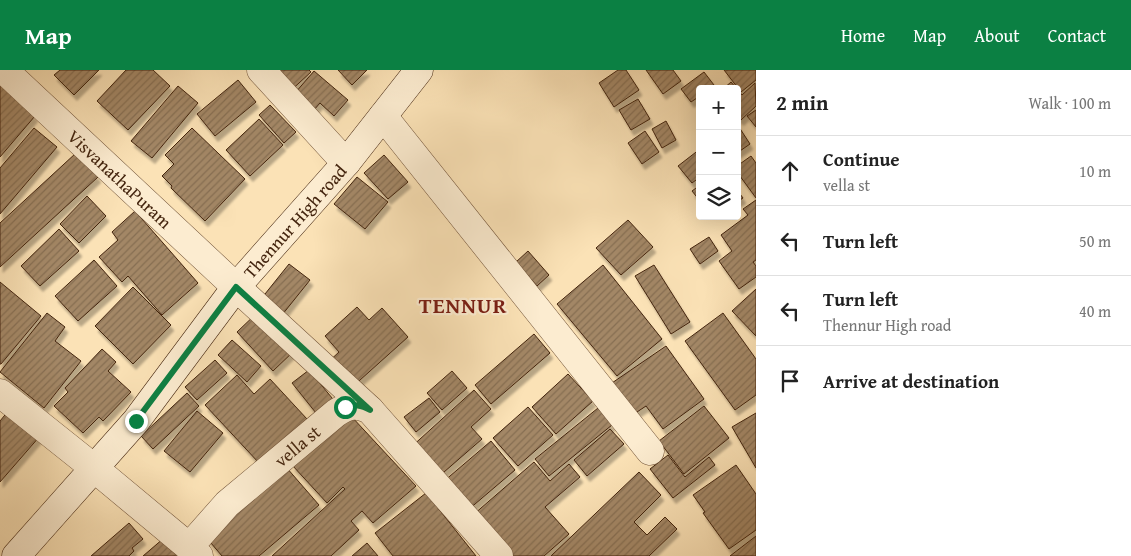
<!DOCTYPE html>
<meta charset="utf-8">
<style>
:root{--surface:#fff;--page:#f2f2f2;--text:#222;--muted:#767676;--line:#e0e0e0;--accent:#0b8043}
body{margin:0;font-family:"Gentium Book Plus",serif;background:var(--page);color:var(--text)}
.controls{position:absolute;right:15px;top:15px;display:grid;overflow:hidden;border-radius:5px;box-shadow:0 5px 20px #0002}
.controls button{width:45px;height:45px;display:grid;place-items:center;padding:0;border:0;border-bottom:1px solid var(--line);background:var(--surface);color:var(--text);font:25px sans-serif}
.stop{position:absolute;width:15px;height:15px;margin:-11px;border:4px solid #0b8043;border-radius:50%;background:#fff}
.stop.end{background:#0b8043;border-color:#fff;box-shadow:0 1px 5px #0008}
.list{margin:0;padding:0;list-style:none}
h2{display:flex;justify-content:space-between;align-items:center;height:65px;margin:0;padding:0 20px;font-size:21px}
h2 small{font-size:16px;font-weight:400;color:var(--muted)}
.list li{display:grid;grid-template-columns:32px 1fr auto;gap:15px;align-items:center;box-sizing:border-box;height:70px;padding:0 20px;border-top:1px solid var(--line)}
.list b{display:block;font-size:19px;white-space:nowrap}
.list p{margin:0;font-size:16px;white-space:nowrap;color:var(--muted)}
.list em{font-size:16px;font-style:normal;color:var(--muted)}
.icon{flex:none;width:28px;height:28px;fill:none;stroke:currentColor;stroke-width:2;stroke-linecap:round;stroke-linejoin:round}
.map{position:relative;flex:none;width:756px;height:486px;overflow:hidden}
header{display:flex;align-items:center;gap:30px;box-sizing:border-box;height:70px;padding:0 25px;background:var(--accent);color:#fff}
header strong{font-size:24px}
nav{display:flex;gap:28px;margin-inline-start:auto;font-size:18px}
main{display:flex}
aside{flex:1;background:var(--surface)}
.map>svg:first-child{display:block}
.building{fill:url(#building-hatch);stroke:#44250f;filter:url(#shadow)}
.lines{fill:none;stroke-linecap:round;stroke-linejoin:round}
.street-casing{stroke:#725439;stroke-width:29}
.secondary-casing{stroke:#44250f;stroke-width:29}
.street{stroke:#fcecd0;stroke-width:28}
.secondary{stroke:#fcecd0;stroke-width:28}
.route{stroke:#0b8043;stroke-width:6}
.labels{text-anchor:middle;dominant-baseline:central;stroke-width:4.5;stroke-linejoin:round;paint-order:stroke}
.street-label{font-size:18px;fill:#44250f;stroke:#fcecd0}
.district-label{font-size:22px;font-weight:bold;letter-spacing:1px;fill:#7a1f14;stroke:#fcecd0}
</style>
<header>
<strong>Map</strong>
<nav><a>Home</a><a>Map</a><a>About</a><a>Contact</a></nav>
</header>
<main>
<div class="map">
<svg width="756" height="486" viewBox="0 0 756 486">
<defs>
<pattern id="building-hatch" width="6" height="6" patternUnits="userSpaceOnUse" patternTransform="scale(1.25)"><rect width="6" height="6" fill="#a38766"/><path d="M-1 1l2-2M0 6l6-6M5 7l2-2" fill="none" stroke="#866e52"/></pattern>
<filter id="shadow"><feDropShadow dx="3" dy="5.5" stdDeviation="1" flood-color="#0004"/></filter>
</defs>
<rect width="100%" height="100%" fill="#fbe2b6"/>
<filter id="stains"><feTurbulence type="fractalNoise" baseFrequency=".004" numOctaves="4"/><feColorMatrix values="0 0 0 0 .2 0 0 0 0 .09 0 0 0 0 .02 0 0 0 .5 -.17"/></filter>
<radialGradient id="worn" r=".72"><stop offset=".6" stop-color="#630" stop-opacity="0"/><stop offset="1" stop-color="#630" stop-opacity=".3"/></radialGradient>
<path class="building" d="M 60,0 L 99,0 L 74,25 L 54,5 Z
M 126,0 L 153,0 L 170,16 L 128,60 L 97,31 Z
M 265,0 L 309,0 L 311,2 L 287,24 Z
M 338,0 L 367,0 L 352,15 Z
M 618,0 L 626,0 L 639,20 L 614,37 L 599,13 Z
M 646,0 L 673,0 L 681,11 L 663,24 Z
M 724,0 L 756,0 L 756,10 L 741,22 Z
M 314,1 L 348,30 L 334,46 L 320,33 L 308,47 L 289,30 Z
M 704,2 L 714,15 L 710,19 L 700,19 L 700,26 L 691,32 L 681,19 Z
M 238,10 L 256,32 L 215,66 L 197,44 Z
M 731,12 L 737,19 L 723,19 Z
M 755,13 L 756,36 L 741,50 L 737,47 L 737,19 L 742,25 Z
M 0,15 L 35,46 L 0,87 Z
M 178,16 L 198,33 L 152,88 L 131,71 Z
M 638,29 L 650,49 L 631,60 L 619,40 Z
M 270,35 L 296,62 L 284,73 L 259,45 Z
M 756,40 L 756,57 L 747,46 Z
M 259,49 L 283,75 L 250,106 L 226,80 Z
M 666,51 L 676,70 L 662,78 L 652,59 Z
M 737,54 L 750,74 L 737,83 Z
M 34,58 L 57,77 L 0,144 L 0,98 Z
M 192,58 L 245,109 L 205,151 L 171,118 L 172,116 L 162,106 L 174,94 L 165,85 Z
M 645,61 L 659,82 L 642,94 L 628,73 Z
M 700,79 L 700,107 L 692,113 L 678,96 Z
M 76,83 L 98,107 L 0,197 L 0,153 Z
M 384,85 L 408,112 L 388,129 L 364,103 Z
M 751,86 L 756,93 L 756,128 L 737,102 L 737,96 Z
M 357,107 L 388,132 L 365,159 L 334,134 Z
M 700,115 L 700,131 L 692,121 Z
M 737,120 L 743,128 L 737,132 Z
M 87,126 L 106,146 L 79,173 L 60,154 Z
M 756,130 L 756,190 L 753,192 L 756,196 L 756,207 L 739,219 L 719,191 L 732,181 L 721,165 L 748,145 L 743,139 Z
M 135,141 L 198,213 L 162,245 L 128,206 L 122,212 L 99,187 L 118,170 L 112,162 Z
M 628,150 L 653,177 L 621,205 L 596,178 Z
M 59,159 L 79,181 L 40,216 L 21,196 Z
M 709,167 L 718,181 L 700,194 L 690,179 Z
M 528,181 L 549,205 L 537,216 L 516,192 Z
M 94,190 L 117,216 L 78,251 L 55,226 Z
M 289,194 L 310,210 L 282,245 L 261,229 Z
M 603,195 L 662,269 L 617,306 L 557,234 Z
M 654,195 L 690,252 L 671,264 L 635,206 Z
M 0,212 L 41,246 L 1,294 L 0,294 Z
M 133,217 L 171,255 L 133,294 L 95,256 Z
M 756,219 L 756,266 L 732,241 Z
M 357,237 L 369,250 L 382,238 L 408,267 L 350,319 L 327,293 L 339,282 L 325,266 Z
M 259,241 L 295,280 L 273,301 L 237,262 Z
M 47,243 L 65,257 L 55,271 L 81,291 L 44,338 L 0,302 Z
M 723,243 L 756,289 L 756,325 L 735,340 L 685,271 Z
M 534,264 L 550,283 L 491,334 L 475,315 Z
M 232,270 L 261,296 L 247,312 L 218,285 Z
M 666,276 L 704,329 L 663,359 L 646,336 L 631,346 L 609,315 Z
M 102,279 L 116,292 L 108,301 L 131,322 L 103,351 L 99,347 L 83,363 L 54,336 L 68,322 L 65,318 Z
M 215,290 L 227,303 L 197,330 L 185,317 Z
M 309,300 L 337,334 L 320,348 L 292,313 Z
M 452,301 L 467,318 L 442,340 L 427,323 Z
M 568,304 L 593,331 L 556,364 L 532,337 Z
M 237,305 L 254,324 L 270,309 L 307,349 L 259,393 L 205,335 Z
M 474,320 L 491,339 L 471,357 L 482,369 L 436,409 L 409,379 Z
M 187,323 L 199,336 L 153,379 L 141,366 Z
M 429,328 L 440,342 L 416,362 L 404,347 Z
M 704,336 L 729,368 L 684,404 L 659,371 Z
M 528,337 L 553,365 L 518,396 L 493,368 Z
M 598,338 L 612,355 L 549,406 L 535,389 Z
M 9,340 L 40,366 L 0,412 L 0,351 Z
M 197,341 L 223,363 L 190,402 L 164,381 Z
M 756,343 L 756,398 L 732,357 Z
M 351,346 L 416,416 L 373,453 L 362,441 L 351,451 L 359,460 L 331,486 L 272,486 L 345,419 L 343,417 L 327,433 L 292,395 L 313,376 L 315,379 Z
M 610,359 L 624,374 L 587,406 L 574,390 Z
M 491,371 L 515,400 L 468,440 L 443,412 Z
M 668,385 L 685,407 L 709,387 L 715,395 L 673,428 L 650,399 Z
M 534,392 L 550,411 L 569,394 L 580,407 L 545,437 L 569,464 L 544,486 L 508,486 L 473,445 Z
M 736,395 L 756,424 L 756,460 L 729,479 L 703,443 L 705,442 L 693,425 Z
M 286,397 L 319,435 L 259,486 L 222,486 L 205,466 Z
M 639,402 L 661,425 L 634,452 L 647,465 L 665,447 L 677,459 L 649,486 L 551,486 Z
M 426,423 L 476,486 L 393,486 L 375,463 Z
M 129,453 L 143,469 L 132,478 L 134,481 L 129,486 L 91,486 Z
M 756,466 L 756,486 L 730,486 Z
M 164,468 L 180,486 L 143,486 Z
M 367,473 L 378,486 L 352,486 Z"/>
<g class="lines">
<g class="street-casing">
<g id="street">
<path id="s1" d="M 4,0 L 236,217 L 370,340"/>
<path d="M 261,0 L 346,93"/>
<path d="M 383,46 L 650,381"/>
<path d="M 0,323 L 94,398 L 189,477"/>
<path id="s2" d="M 199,486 L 189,477 L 227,434 L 336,343 C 348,335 356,333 370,340 L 499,486"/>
</g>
</g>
<g class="secondary-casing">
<g id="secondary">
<path id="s3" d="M 16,486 L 136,351 L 236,217 L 346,93 L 419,0"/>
</g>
</g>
<use href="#street" class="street"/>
<use href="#secondary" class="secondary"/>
</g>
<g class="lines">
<path class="route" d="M 136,351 L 236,217 L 370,340 C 361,335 355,334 345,337"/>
</g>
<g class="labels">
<g class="street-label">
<text stroke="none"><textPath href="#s1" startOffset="159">VisvanathaPuram</textPath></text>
<text stroke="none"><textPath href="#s3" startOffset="436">Thennur High road</textPath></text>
<text stroke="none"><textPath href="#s2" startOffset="162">vella st</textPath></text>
</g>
<g class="district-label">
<text x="463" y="235">TENNUR</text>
</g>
</g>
<rect width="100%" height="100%" filter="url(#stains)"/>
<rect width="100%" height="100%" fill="url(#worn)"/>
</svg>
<div class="controls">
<button>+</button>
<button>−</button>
<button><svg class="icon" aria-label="layers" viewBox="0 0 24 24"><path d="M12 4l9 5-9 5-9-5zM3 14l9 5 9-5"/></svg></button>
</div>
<div class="stop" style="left:345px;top:337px"></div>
<div class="stop end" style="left:136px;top:351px"></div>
</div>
<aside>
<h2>2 min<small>Walk · 100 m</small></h2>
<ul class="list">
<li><svg class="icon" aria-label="ahead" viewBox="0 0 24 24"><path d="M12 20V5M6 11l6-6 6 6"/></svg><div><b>Continue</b><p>vella st</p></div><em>10 m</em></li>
<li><svg class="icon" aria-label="left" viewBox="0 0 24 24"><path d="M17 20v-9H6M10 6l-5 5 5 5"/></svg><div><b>Turn left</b></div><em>50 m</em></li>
<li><svg class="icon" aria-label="left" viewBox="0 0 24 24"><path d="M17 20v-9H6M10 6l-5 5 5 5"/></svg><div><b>Turn left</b><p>Thennur High road</p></div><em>40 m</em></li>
<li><svg class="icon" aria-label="arrive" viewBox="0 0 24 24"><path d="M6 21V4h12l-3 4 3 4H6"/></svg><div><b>Arrive at destination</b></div></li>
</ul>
</aside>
</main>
